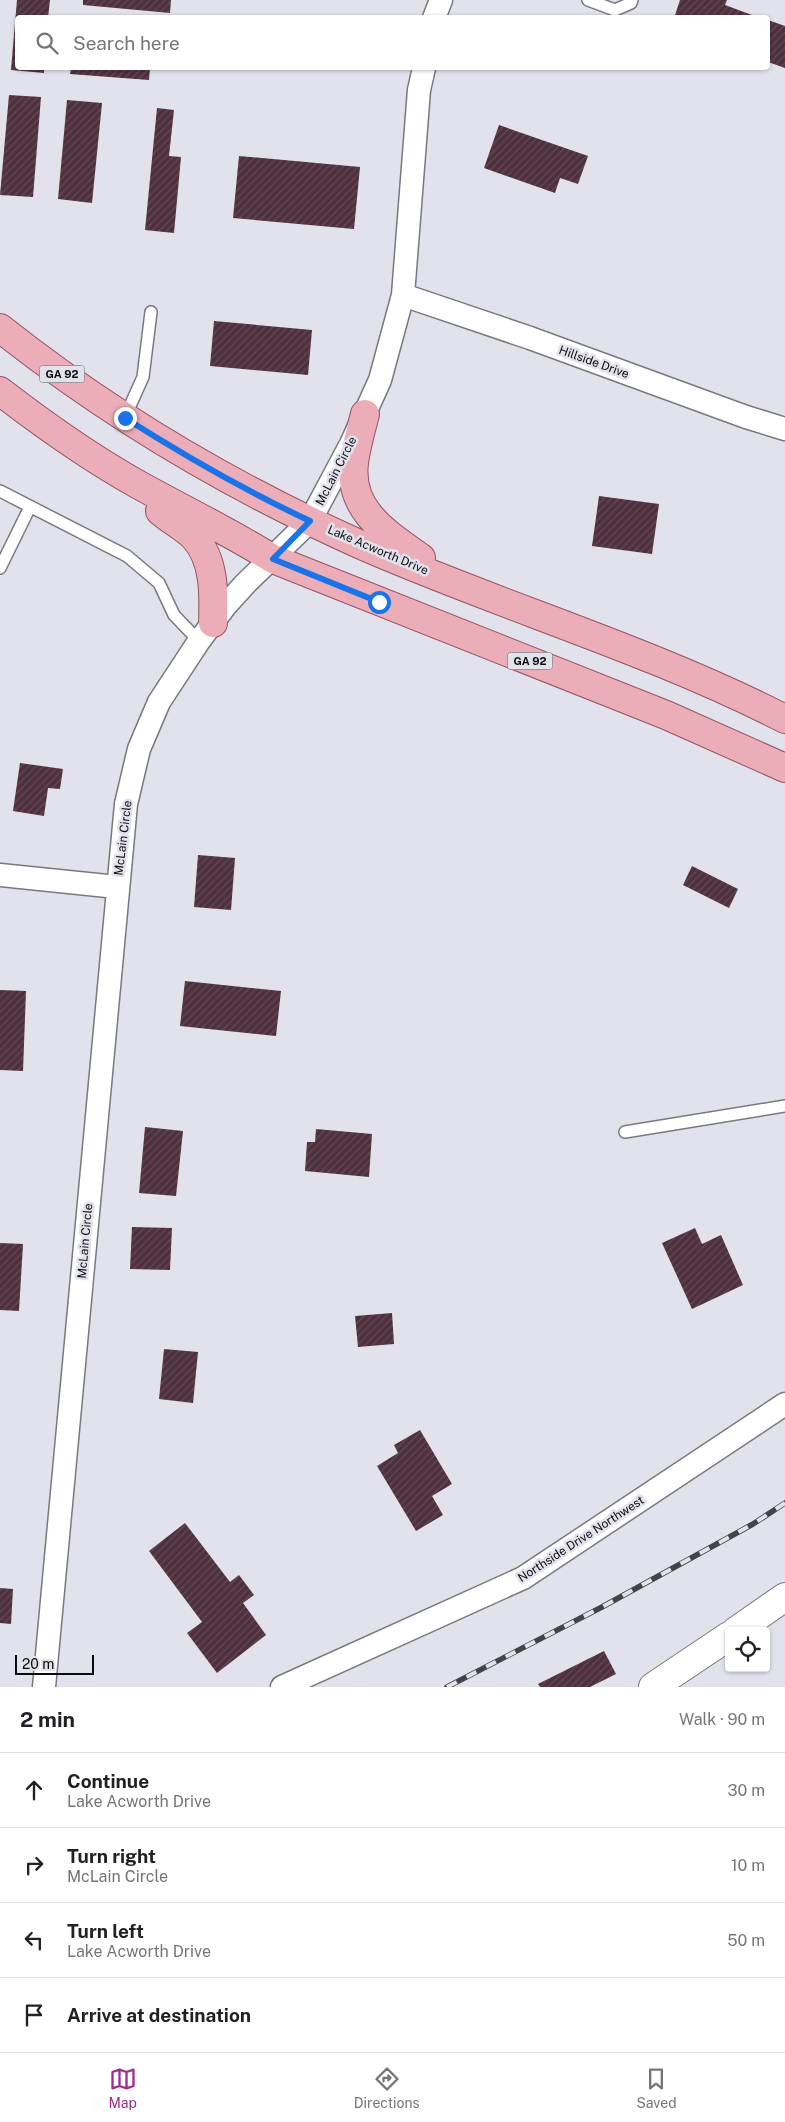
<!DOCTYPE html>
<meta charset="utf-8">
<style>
:root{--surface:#fff;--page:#f2f2f2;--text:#202124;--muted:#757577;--line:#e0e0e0;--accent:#a02f8c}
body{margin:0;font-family:"Public Sans",sans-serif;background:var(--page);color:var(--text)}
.controls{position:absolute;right:15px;bottom:15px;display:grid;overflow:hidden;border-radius:5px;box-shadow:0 1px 4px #0004}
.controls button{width:45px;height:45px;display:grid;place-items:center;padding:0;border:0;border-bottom:1px solid var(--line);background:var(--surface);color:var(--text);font:25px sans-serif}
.scale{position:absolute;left:15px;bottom:12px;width:79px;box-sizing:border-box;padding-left:5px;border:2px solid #0c0c0f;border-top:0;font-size:14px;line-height:18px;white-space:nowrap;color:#0c0c0f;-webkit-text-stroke:4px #e2e2ec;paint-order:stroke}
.stop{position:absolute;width:15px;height:15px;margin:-11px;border:4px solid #1a73e8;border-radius:50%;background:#fff}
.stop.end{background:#1a73e8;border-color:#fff;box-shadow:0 1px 5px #0008}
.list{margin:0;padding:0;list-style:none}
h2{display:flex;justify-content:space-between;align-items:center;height:65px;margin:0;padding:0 20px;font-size:21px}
h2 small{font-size:16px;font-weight:400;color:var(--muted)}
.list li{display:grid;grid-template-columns:32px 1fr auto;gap:15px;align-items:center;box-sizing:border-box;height:75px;padding:0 20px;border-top:1px solid var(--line)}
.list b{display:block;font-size:19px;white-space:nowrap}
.list p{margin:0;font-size:16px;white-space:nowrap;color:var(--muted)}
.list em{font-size:16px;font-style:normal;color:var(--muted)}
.icon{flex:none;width:28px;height:28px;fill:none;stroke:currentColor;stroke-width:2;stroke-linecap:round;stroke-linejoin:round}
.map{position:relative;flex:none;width:785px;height:1687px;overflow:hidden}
.search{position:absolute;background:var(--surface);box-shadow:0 1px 4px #0004;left:15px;right:15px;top:15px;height:55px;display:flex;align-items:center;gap:12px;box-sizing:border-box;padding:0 18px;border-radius:5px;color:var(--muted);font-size:19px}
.sheet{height:365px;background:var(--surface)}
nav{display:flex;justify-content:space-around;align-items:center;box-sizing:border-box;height:70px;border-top:1px solid var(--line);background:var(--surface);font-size:14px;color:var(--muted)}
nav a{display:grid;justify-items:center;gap:2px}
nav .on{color:var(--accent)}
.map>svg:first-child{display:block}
.building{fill:url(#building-hatch)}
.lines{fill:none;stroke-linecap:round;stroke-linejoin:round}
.lane-casing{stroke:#787880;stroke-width:14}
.street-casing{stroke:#787880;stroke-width:25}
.secondary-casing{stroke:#787880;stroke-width:30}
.primary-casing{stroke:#945260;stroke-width:30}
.lane{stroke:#fff;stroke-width:11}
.street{stroke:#fff;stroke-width:22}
.secondary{stroke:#fff;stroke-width:28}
.primary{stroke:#ebaeb9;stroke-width:28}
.rail-casing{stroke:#434348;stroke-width:5.5}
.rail{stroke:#e2e2ec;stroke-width:4;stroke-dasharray:11;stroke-linecap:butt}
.route{stroke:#1a73e8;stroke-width:6}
.labels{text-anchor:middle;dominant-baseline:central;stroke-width:5;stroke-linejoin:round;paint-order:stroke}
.shield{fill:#e2e2ec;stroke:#4c4c51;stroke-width:1}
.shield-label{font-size:11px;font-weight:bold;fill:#0c0c0f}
.street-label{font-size:12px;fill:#0c0c0f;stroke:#e2e2ec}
</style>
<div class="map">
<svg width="785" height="1687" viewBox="0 0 785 1687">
<defs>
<pattern id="building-hatch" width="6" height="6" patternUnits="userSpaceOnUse" patternTransform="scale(1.25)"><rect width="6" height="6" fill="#4f303e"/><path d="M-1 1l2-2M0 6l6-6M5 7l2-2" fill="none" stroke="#644b56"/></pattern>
</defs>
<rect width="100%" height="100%" fill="#e2e2ec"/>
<path class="building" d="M 17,0 L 50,0 L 48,18 L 18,18 L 18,68 L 44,68 L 44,73 L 11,70 Z
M 83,0 L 171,0 L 170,13 L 83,5 Z
M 680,0 L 727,0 L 725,5 L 760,18 L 674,18 Z
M 768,20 L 785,26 L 785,68 L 768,62 Z
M 71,68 L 150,68 L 149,80 L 70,74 Z
M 9,95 L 41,97 L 33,197 L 0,195 Z
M 67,100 L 102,103 L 92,203 L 58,199 Z
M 157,108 L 174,110 L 169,156 L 181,157 L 174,233 L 145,230 Z
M 499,125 L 588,156 L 578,184 L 560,178 L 555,193 L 484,168 Z
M 239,156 L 360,167 L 354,229 L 233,218 Z
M 214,321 L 312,330 L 308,375 L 210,366 Z
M 599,496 L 659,504 L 652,554 L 592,546 Z
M 20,763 L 63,769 L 60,789 L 48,788 L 44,816 L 13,811 Z
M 198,855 L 235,858 L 231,910 L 194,907 Z
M 692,866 L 738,889 L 729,908 L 683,885 Z
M 185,981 L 281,991 L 276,1036 L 180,1026 Z
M 0,990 L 26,991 L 23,1071 L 0,1070 Z
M 145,1127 L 183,1131 L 176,1196 L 139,1193 Z
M 316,1129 L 372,1134 L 369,1177 L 305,1171 L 307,1142 L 315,1142 Z
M 132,1227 L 172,1228 L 170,1270 L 130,1269 Z
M 695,1228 L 702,1244 L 721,1235 L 743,1285 L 692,1309 L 662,1243 Z
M 0,1243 L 23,1244 L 19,1311 L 0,1310 Z
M 392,1313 L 394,1344 L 358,1347 L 355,1316 Z
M 164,1349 L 198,1352 L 193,1403 L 159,1399 Z
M 420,1430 L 452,1484 L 432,1496 L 443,1515 L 416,1531 L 377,1466 L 398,1453 L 394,1445 Z
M 185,1523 L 230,1582 L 239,1575 L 254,1595 L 243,1603 L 266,1635 L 217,1673 L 187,1633 L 202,1622 L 149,1551 Z
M 0,1588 L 13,1589 L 11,1624 L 0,1623 Z
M 604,1651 L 616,1674 L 590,1687 L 540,1687 L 538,1684 Z"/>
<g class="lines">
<g class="lane-casing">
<path id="lane" d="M 588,0 L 615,10 L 631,3 L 632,0
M 125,417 L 143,377 L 151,312
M 0,491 L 127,556 L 159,583 L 174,615 L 199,641
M 0,568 L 30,507
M 625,1132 L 785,1106"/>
</g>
<g class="street-casing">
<path id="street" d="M 434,18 L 441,0
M 403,295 L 530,338 L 746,417 L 785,429
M 0,875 L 117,887
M 44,1687 L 126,804 L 139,749 L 159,702 L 199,641 L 226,605 L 246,583 L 310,521 L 351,444 L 380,380 L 403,295 L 419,90 L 424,68
M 282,1687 L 523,1578 L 785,1404"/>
</g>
<g class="secondary-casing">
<path id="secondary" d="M 736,1631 L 785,1597
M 653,1687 L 729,1636"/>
</g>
<g class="primary-casing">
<path id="primary" d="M 0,328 C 111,416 230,486 359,544 C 500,606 648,649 785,719
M 0,391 C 44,425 91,458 139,485 C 184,510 230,532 273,559 L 666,715 L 785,768
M 365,414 C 361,430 356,447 354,463 C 348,511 388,534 421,558
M 160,511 C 170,520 184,527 194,537 C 215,560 214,594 213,623"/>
</g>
<use href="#lane" class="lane"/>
<use href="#street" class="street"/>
<use href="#secondary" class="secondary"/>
<use href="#primary" class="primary"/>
<g class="rail-casing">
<path id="rail" d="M 447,1687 L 602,1607 L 753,1524 L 785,1503"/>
</g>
<use href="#rail" class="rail"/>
</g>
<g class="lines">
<path class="route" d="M 125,418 C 185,456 246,491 310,521 L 273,559 L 379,602"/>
</g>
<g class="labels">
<g class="shield">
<rect x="39.5" y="365.5" width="45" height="17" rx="4"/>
<rect x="507.5" y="652.5" width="45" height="17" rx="4"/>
</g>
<g class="shield-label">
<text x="62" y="374">GA 92</text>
<text x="530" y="661">GA 92</text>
</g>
<g class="street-label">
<text transform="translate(594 362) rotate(20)">Hillside Drive</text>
<text transform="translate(336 471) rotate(-63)">McLain Circle</text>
<text transform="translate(378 550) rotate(23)">Lake Acworth Drive</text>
<text transform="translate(123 838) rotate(-83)">McLain Circle</text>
<text transform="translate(85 1241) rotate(-85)">McLain Circle</text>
<text transform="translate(581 1539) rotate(-33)">Northside Drive Northwest</text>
</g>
</g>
</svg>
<div class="controls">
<button><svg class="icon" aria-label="locate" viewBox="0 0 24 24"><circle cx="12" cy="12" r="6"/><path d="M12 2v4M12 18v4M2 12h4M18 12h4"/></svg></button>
</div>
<div class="scale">20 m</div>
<div class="stop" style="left:379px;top:602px"></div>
<div class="stop end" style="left:125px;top:418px"></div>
<div class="search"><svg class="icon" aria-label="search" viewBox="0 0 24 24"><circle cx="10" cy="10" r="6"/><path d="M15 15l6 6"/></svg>Search here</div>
</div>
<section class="sheet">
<h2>2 min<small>Walk · 90 m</small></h2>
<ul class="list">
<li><svg class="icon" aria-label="ahead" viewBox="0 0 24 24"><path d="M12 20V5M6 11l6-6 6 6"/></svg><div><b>Continue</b><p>Lake Acworth Drive</p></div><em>30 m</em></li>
<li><svg class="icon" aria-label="right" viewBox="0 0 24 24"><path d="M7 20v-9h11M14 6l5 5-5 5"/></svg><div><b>Turn right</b><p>McLain Circle</p></div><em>10 m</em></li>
<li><svg class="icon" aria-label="left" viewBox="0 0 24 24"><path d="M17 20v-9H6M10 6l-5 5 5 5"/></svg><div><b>Turn left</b><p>Lake Acworth Drive</p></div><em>50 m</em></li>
<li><svg class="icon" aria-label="arrive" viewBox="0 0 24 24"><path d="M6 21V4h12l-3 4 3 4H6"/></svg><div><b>Arrive at destination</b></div></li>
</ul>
</section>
<nav>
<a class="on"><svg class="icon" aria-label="map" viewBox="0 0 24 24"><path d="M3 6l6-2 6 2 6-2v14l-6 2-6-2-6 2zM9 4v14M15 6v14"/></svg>Map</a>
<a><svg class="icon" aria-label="directions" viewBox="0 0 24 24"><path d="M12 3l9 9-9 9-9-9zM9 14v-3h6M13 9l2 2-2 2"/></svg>Directions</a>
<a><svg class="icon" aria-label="saved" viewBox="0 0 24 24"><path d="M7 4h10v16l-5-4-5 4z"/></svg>Saved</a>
</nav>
